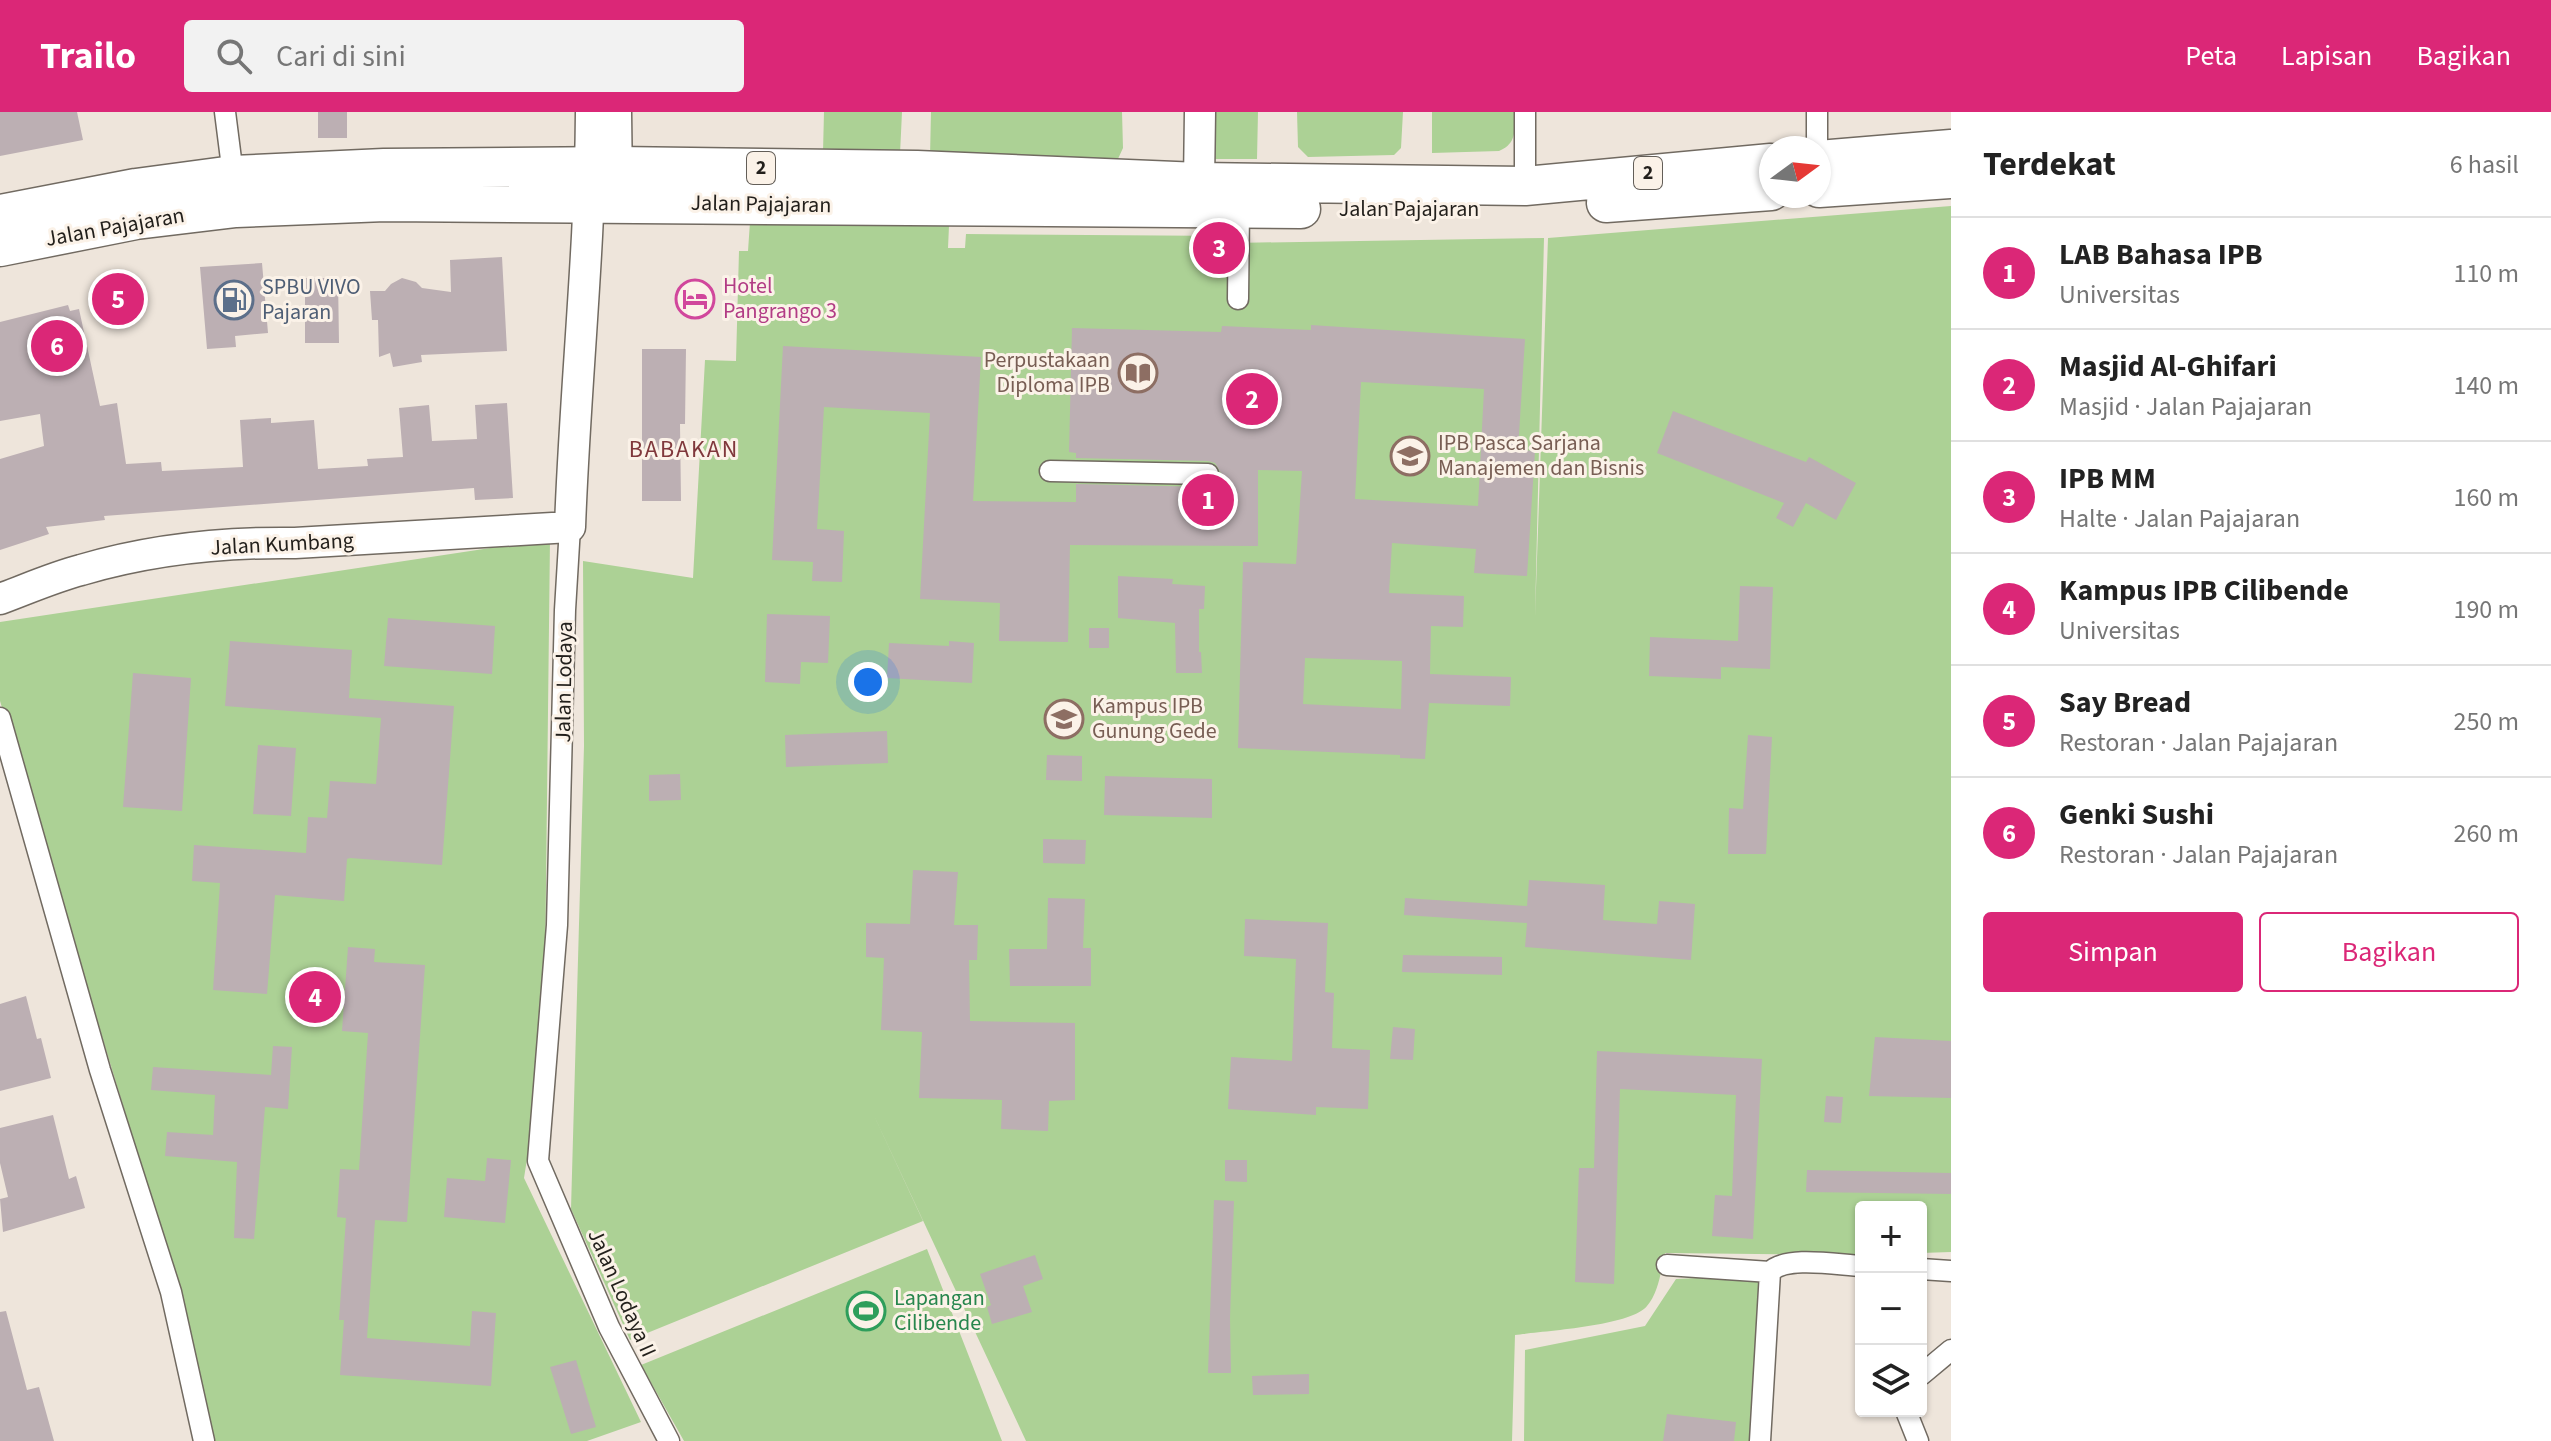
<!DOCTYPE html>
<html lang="id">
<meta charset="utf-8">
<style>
:root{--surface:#fff;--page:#f2f2f2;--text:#222;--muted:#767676;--line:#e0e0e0;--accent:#db2777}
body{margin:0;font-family:"Source Sans 3",sans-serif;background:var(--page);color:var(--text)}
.controls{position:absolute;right:24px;bottom:24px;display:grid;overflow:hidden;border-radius:8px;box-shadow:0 2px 6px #0004}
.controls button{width:72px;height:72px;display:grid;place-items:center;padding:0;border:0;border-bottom:2px solid var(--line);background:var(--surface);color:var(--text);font:40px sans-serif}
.compass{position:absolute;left:1759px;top:24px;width:72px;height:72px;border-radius:50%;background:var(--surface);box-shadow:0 2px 6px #0004;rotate:75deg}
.you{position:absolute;left:868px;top:570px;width:28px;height:28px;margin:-20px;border:6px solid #fff;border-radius:50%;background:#1a73e8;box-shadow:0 0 0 12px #1a73e833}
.badge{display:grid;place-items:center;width:52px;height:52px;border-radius:50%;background:var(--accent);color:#fff;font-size:26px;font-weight:700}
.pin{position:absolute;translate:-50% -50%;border:4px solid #fff;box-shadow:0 2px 8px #0006}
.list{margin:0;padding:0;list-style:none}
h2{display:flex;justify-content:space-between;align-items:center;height:104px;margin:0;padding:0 32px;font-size:34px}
h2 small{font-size:26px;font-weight:400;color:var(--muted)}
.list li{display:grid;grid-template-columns:52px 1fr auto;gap:24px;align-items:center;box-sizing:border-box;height:112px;padding:0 32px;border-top:2px solid var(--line)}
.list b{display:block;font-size:30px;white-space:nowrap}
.list p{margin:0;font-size:26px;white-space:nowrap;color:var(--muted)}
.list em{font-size:26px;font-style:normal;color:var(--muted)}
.actions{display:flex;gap:16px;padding:24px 32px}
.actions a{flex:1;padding:18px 0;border:2px solid var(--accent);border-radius:8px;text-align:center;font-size:28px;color:var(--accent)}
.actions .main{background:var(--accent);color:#fff}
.icon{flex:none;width:44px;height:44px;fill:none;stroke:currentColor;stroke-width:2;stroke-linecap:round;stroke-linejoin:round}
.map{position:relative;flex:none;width:1951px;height:1329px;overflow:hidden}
header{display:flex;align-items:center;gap:48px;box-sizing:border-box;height:112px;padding:0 40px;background:var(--accent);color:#fff}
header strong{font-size:38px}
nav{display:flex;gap:44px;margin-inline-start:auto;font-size:28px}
.search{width:560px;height:72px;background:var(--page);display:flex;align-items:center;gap:20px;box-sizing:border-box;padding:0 28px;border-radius:8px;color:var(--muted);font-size:30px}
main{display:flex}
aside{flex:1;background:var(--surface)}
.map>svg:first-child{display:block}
.green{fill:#acd195}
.building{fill:#bcafb3;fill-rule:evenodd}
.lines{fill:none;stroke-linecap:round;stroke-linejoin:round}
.street-casing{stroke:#716a61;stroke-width:23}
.secondary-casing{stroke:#716a61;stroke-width:33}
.highway-casing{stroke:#716a61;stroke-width:41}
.street{stroke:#fff;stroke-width:20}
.secondary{stroke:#fff;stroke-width:30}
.highway{stroke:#fff;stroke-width:38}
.labels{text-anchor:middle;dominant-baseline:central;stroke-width:6;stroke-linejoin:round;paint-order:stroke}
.shield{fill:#fbf2e8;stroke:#635e58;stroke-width:2}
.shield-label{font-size:20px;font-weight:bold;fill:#221f1b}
.street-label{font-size:22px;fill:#221f1b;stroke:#fbf2e8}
.hotel-label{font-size:22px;fill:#b23c85;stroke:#fbf2e8;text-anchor:start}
.service-label{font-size:22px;fill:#4e5e75;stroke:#fbf2e8;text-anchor:start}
.education-label{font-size:22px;fill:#785e54;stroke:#fbf2e8;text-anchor:start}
.leisure-label{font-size:22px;fill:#27864d;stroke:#fbf2e8;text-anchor:start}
.neighbourhood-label{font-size:24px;letter-spacing:2px;fill:#80383c;stroke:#fbf2e8}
</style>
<header>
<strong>Trailo</strong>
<div class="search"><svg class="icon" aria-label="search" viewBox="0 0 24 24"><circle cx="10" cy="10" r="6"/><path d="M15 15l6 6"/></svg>Cari di sini</div>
<nav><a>Peta</a><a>Lapisan</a><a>Bagikan</a></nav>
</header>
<main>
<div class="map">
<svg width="1951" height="1329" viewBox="0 0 1951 1329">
<rect width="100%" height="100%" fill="#eee5db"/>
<path class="green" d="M 824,0 L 902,0 L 900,42 L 823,40 Z
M 931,0 L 1122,0 L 1123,36 L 1117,49 L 930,45 Z
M 1210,0 L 1258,0 L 1257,47 L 1210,47 Z
M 1297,0 L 1403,0 L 1401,36 L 1394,43 L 1308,45 L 1298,35 Z
M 1432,0 L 1515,0 C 1515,17 1517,32 1499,39 L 1432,41 Z
M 1951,94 L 1951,1140 L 1921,1141 L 1921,1095 L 1861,1095 L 1861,1143 L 1665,1141 C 1661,1158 1659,1180 1647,1194 C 1631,1214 1543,1219 1515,1223 L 1512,1329 L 1026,1329 L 870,995 L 923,1109 L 630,1228 L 571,1097 L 584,634 L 583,449 L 693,466 L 705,248 L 736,249 L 739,139 L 748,139 L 750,110 L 949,114 L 948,136 L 965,136 L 966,122 L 1232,124 L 1233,131 L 1544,126 L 1535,505 L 1548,126 Z
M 550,427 L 545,859 L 533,1009 L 524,1066 L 641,1310 L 587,1329 L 208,1329 L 177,1171 L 0,589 L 0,510 Z
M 927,1137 L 1002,1329 L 684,1329 L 641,1253 Z
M 1763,1163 L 1758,1329 L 1524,1329 L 1525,1238 L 1645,1214 L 1676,1167 Z"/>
<path class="building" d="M 0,0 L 77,0 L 83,28 L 0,44 Z
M 318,0 L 347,0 L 347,26 L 318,26 Z
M 502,145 L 507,239 L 421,243 L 422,250 L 393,255 L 390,241 L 379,245 L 378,208 L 372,208 L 370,179 L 385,179 L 391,172 L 402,166 L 416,170 L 422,176 L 451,180 L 450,148 Z
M 262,151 L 268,221 L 235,224 L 236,235 L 207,237 L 200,155 Z
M 305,166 L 338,166 L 339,231 L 305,231 Z
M 68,193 L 70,199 L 79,197 L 100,294 L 117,291 L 126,352 L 161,350 L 162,359 L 243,355 L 240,308 L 271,306 L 271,311 L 314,308 L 318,357 L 368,354 L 367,347 L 403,345 L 399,296 L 429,293 L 432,329 L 477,327 L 475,293 L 507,291 L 513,386 L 475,388 L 474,376 L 104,404 L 105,408 L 46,415 L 49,422 L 0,438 L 0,347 L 44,334 L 40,302 L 0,309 L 0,210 Z
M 1311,213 L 1525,227 L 1518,338 L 1535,339 L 1527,464 L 1474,461 L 1476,437 L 1392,431 L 1389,481 L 1464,484 L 1463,515 L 1431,514 L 1430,562 L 1511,565 L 1510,594 L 1429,591 L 1425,647 L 1400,646 L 1400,643 L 1238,636 L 1243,450 L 1296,452 L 1302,359 L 1258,358 L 1258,434 L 1070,433 L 1068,530 L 999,529 L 1000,491 L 920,487 L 930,301 L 824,295 L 817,417 L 844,419 L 842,470 L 812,469 L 813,450 L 772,448 L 783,234 L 981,245 L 973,389 L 1076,390 L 1076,372 L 1208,375 L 1219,369 L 1221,361 L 1215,351 L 1208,349 L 1076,346 L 1076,341 L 1069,340 L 1072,216 L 1221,220 L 1222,214 L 1311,218 ZM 1361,270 L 1484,277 L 1478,394 L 1355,387 ZM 1305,546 L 1402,549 L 1401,597 L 1303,592 Z
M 642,237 L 686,237 L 685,312 L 680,312 L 681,389 L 642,389 Z
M 1673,299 L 1806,350 L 1809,345 L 1856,371 L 1836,408 L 1806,391 L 1793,415 L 1776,406 L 1784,391 L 1657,341 Z
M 1118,464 L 1173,467 L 1172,472 L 1205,474 L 1204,497 L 1199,497 L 1199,540 L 1201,540 L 1202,561 L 1176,561 L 1175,511 L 1118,506 Z
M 1740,474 L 1773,475 L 1770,557 L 1721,555 L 1721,567 L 1649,564 L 1650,525 L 1738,529 Z
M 767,502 L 830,504 L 828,551 L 801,550 L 800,572 L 765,570 Z
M 388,506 L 495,514 L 492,562 L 384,554 Z
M 1089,516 L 1109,516 L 1109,536 L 1089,536 Z
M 230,529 L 352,538 L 349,586 L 454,594 L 442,753 L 350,746 L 347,747 L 344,789 L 275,783 L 267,882 L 213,878 L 220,771 L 192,769 L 194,733 L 306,741 L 308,705 L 327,706 L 330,669 L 376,672 L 381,606 L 225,594 Z
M 949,529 L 974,531 L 972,571 L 887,566 L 889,531 L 949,534 Z
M 133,561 L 191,566 L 182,699 L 123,695 Z
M 887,619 L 888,651 L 786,655 L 785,623 Z
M 1748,623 L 1772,625 L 1766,742 L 1728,742 L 1729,696 L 1743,697 Z
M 258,633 L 296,636 L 291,704 L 253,702 Z
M 1047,643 L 1082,644 L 1082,669 L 1046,668 Z
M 680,662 L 681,688 L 649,689 L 649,663 Z
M 1105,664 L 1212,667 L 1212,706 L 1104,703 Z
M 1043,727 L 1086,728 L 1085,752 L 1043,751 Z
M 913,758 L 958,760 L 954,813 L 978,813 L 977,848 L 969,848 L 970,909 L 1075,911 L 1075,988 L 1049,989 L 1048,1019 L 1001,1017 L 1002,988 L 919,986 L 922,920 L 881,918 L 884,846 L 866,845 L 866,811 L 910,812 Z
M 1529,768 L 1605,773 L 1603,808 L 1657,812 L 1659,789 L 1695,792 L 1691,848 L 1525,835 L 1527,811 L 1404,803 L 1405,786 L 1527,794 Z
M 1048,786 L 1085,787 L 1083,836 L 1091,836 L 1091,874 L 1010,874 L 1009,837 L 1047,837 Z
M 1245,807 L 1328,811 L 1325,880 L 1334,881 L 1332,936 L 1370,938 L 1368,997 L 1316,995 L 1316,1003 L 1228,997 L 1231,945 L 1292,949 L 1296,847 L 1244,844 Z
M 348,835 L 375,837 L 374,850 L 425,853 L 407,1110 L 375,1108 L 367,1226 L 470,1234 L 472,1199 L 496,1201 L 491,1274 L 340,1263 L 344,1208 L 339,1208 L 346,1106 L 337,1105 L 340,1057 L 359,1058 L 368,921 L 342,919 Z
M 1403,843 L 1502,845 L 1502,863 L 1402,860 Z
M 26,884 L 37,927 L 41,926 L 51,966 L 0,979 L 0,892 Z
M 1393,915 L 1415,917 L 1413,948 L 1390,947 Z
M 1875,925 L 1951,929 L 1951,986 L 1869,984 Z
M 273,934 L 292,935 L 288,997 L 265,995 L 254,1127 L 234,1126 L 237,1050 L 165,1044 L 167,1020 L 213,1023 L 215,983 L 151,978 L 153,955 L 271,963 Z
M 1597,939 L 1762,947 L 1753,1127 L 1712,1124 L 1715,1083 L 1732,1084 L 1736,983 L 1620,977 L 1614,1172 L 1575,1170 L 1579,1056 L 1594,1056 Z
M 1826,984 L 1843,985 L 1841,1011 L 1824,1010 Z
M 53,1003 L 69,1067 L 76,1064 L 85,1096 L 3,1120 L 0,1087 L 8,1085 L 0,1051 L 0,1016 Z
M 487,1046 L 511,1048 L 505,1111 L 444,1105 L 447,1066 L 485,1069 Z
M 1225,1048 L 1247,1048 L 1247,1070 L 1225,1069 Z
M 1807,1058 L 1951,1061 L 1951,1082 L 1806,1080 Z
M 1214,1088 L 1234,1089 L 1230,1206 L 1231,1261 L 1208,1261 Z
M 1035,1143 L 1043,1167 L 1023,1174 L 1032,1200 L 992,1212 L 987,1195 L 991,1193 L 980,1162 Z
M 6,1199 L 27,1278 L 39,1275 L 54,1329 L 0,1329 L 0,1200 Z
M 576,1248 L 596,1315 L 571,1322 L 550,1255 Z
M 1309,1262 L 1309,1282 L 1253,1283 L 1252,1264 Z
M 1667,1302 L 1736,1310 L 1734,1329 L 1663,1329 Z"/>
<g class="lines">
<g class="street-casing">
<path id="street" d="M 225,0 L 233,63
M 1817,0 L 1817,36
M 1525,74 L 1525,0
M 1238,187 L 1239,97
M 1050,359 L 1208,362
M 570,415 L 565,498 L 557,813 L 538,1049 L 609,1215 L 669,1329
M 0,606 L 100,958 L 171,1180 L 204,1329
M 1667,1153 L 1770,1160
M 1921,1157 L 1951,1159
M 1921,1263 L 1951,1238
M 1906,1299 L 1918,1329
M 1760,1329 L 1770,1160 C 1786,1143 1838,1153 1861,1154"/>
</g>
<g class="secondary-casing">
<path id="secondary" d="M 616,0 L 617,74
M 1199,70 L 1200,0
M 0,487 C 27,477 54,465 81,458 C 149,438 225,430 295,431 L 570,415 C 575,276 590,139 591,0"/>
</g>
<g class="highway-casing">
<path id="highway" d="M 1819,48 L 1951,37
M 1819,76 L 1951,67
M 1606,91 L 1771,79
M 0,102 L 136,76 L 233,63 L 384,56 L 618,54 L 917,58 L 1199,70 L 1525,74 L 1771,51
M 0,135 L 136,108 L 236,96 L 385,90 L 1301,97"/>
</g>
<use href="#street" class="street"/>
<use href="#secondary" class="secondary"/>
<use href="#highway" class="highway"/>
</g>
<defs>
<g id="hotel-ring" transform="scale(2)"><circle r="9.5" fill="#fbf2e8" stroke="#d1479c" stroke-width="1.5"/><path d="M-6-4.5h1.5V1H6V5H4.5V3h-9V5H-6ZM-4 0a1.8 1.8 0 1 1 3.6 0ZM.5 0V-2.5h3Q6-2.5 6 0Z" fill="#d1479c"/></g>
<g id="fuel-ring" transform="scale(2)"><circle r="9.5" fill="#fbf2e8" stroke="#5c6f8a" stroke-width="1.5"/><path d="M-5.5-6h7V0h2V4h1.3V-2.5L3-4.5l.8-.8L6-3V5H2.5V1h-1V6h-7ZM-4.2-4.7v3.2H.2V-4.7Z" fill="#5c6f8a"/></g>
<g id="library-ring" transform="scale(2)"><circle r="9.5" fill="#fbf2e8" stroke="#8d6e63" stroke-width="1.5"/><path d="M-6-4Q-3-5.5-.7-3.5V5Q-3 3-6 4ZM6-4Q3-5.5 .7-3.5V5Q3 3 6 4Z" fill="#8d6e63"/></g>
<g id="university-ring" transform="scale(2)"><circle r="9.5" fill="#fbf2e8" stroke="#8d6e63" stroke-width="1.5"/><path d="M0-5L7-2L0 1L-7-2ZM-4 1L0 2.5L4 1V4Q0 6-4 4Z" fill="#8d6e63"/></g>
<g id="stadium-ring" transform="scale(2)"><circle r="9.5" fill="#fbf2e8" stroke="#2e9e5b" stroke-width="1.5"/><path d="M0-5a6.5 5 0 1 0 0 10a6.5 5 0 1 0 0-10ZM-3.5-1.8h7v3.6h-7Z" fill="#2e9e5b"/></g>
</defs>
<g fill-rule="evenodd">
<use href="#hotel-ring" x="695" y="187"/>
<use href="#fuel-ring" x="234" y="188"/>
<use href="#library-ring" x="1138" y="261"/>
<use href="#university-ring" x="1410" y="344"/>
<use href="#university-ring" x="1064" y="607"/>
<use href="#stadium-ring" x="866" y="1199"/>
</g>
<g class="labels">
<g class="shield">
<rect x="747" y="40" width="28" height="32" rx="6"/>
<rect x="1634" y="45" width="28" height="32" rx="6"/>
</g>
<g class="shield-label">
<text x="761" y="56">2</text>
<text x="1648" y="61">2</text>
</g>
<g class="street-label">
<text transform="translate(761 92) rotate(1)">Jalan Pajajaran</text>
<text x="1409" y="97">Jalan Pajajaran</text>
<text transform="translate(115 115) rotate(-10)">Jalan Pajajaran</text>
<text transform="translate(282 432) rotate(-3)">Jalan Kumbang</text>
<text transform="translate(564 570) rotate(-89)">Jalan Lodaya</text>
<text transform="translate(622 1181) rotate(66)">Jalan Lodaya II</text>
</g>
<g class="hotel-label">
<text x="723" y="174">Hotel<tspan x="723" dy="25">Pangrango 3</tspan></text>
</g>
<g class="service-label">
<text x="262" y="175">SPBU VIVO<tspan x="262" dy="25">Pajaran</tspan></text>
</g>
<g class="education-label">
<text x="1110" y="248" text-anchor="end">Perpustakaan<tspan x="1110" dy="25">Diploma IPB</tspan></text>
<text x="1438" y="331">IPB Pasca Sarjana<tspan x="1438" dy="25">Manajemen dan Bisnis</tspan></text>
<text x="1092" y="594">Kampus IPB<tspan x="1092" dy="25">Gunung Gede</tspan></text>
</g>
<g class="leisure-label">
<text x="894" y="1186">Lapangan<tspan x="894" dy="25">Cilibende</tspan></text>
</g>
<g class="neighbourhood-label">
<text x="684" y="337">BABAKAN</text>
</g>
</g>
</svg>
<div class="controls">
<button>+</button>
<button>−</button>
<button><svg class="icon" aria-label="layers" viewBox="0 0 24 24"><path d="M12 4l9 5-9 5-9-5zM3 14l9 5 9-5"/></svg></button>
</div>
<svg class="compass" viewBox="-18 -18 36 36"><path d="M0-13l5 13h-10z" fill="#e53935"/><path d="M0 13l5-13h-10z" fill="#767676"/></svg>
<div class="you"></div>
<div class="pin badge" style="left:1208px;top:388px">1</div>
<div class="pin badge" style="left:1252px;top:287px">2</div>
<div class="pin badge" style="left:1219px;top:136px">3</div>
<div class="pin badge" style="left:315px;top:885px">4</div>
<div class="pin badge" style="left:118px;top:187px">5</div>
<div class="pin badge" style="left:57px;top:234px">6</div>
</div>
<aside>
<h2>Terdekat<small>6 hasil</small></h2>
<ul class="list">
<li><span class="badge">1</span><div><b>LAB Bahasa IPB</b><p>Universitas</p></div><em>110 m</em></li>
<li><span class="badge">2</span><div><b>Masjid Al-Ghifari</b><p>Masjid · Jalan Pajajaran</p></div><em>140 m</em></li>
<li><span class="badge">3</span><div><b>IPB MM</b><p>Halte · Jalan Pajajaran</p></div><em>160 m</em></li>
<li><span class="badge">4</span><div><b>Kampus IPB Cilibende</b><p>Universitas</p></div><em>190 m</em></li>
<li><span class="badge">5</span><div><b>Say Bread</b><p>Restoran · Jalan Pajajaran</p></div><em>250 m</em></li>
<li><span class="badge">6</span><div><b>Genki Sushi</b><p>Restoran · Jalan Pajajaran</p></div><em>260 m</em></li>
</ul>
<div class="actions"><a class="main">Simpan</a><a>Bagikan</a></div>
</aside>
</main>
